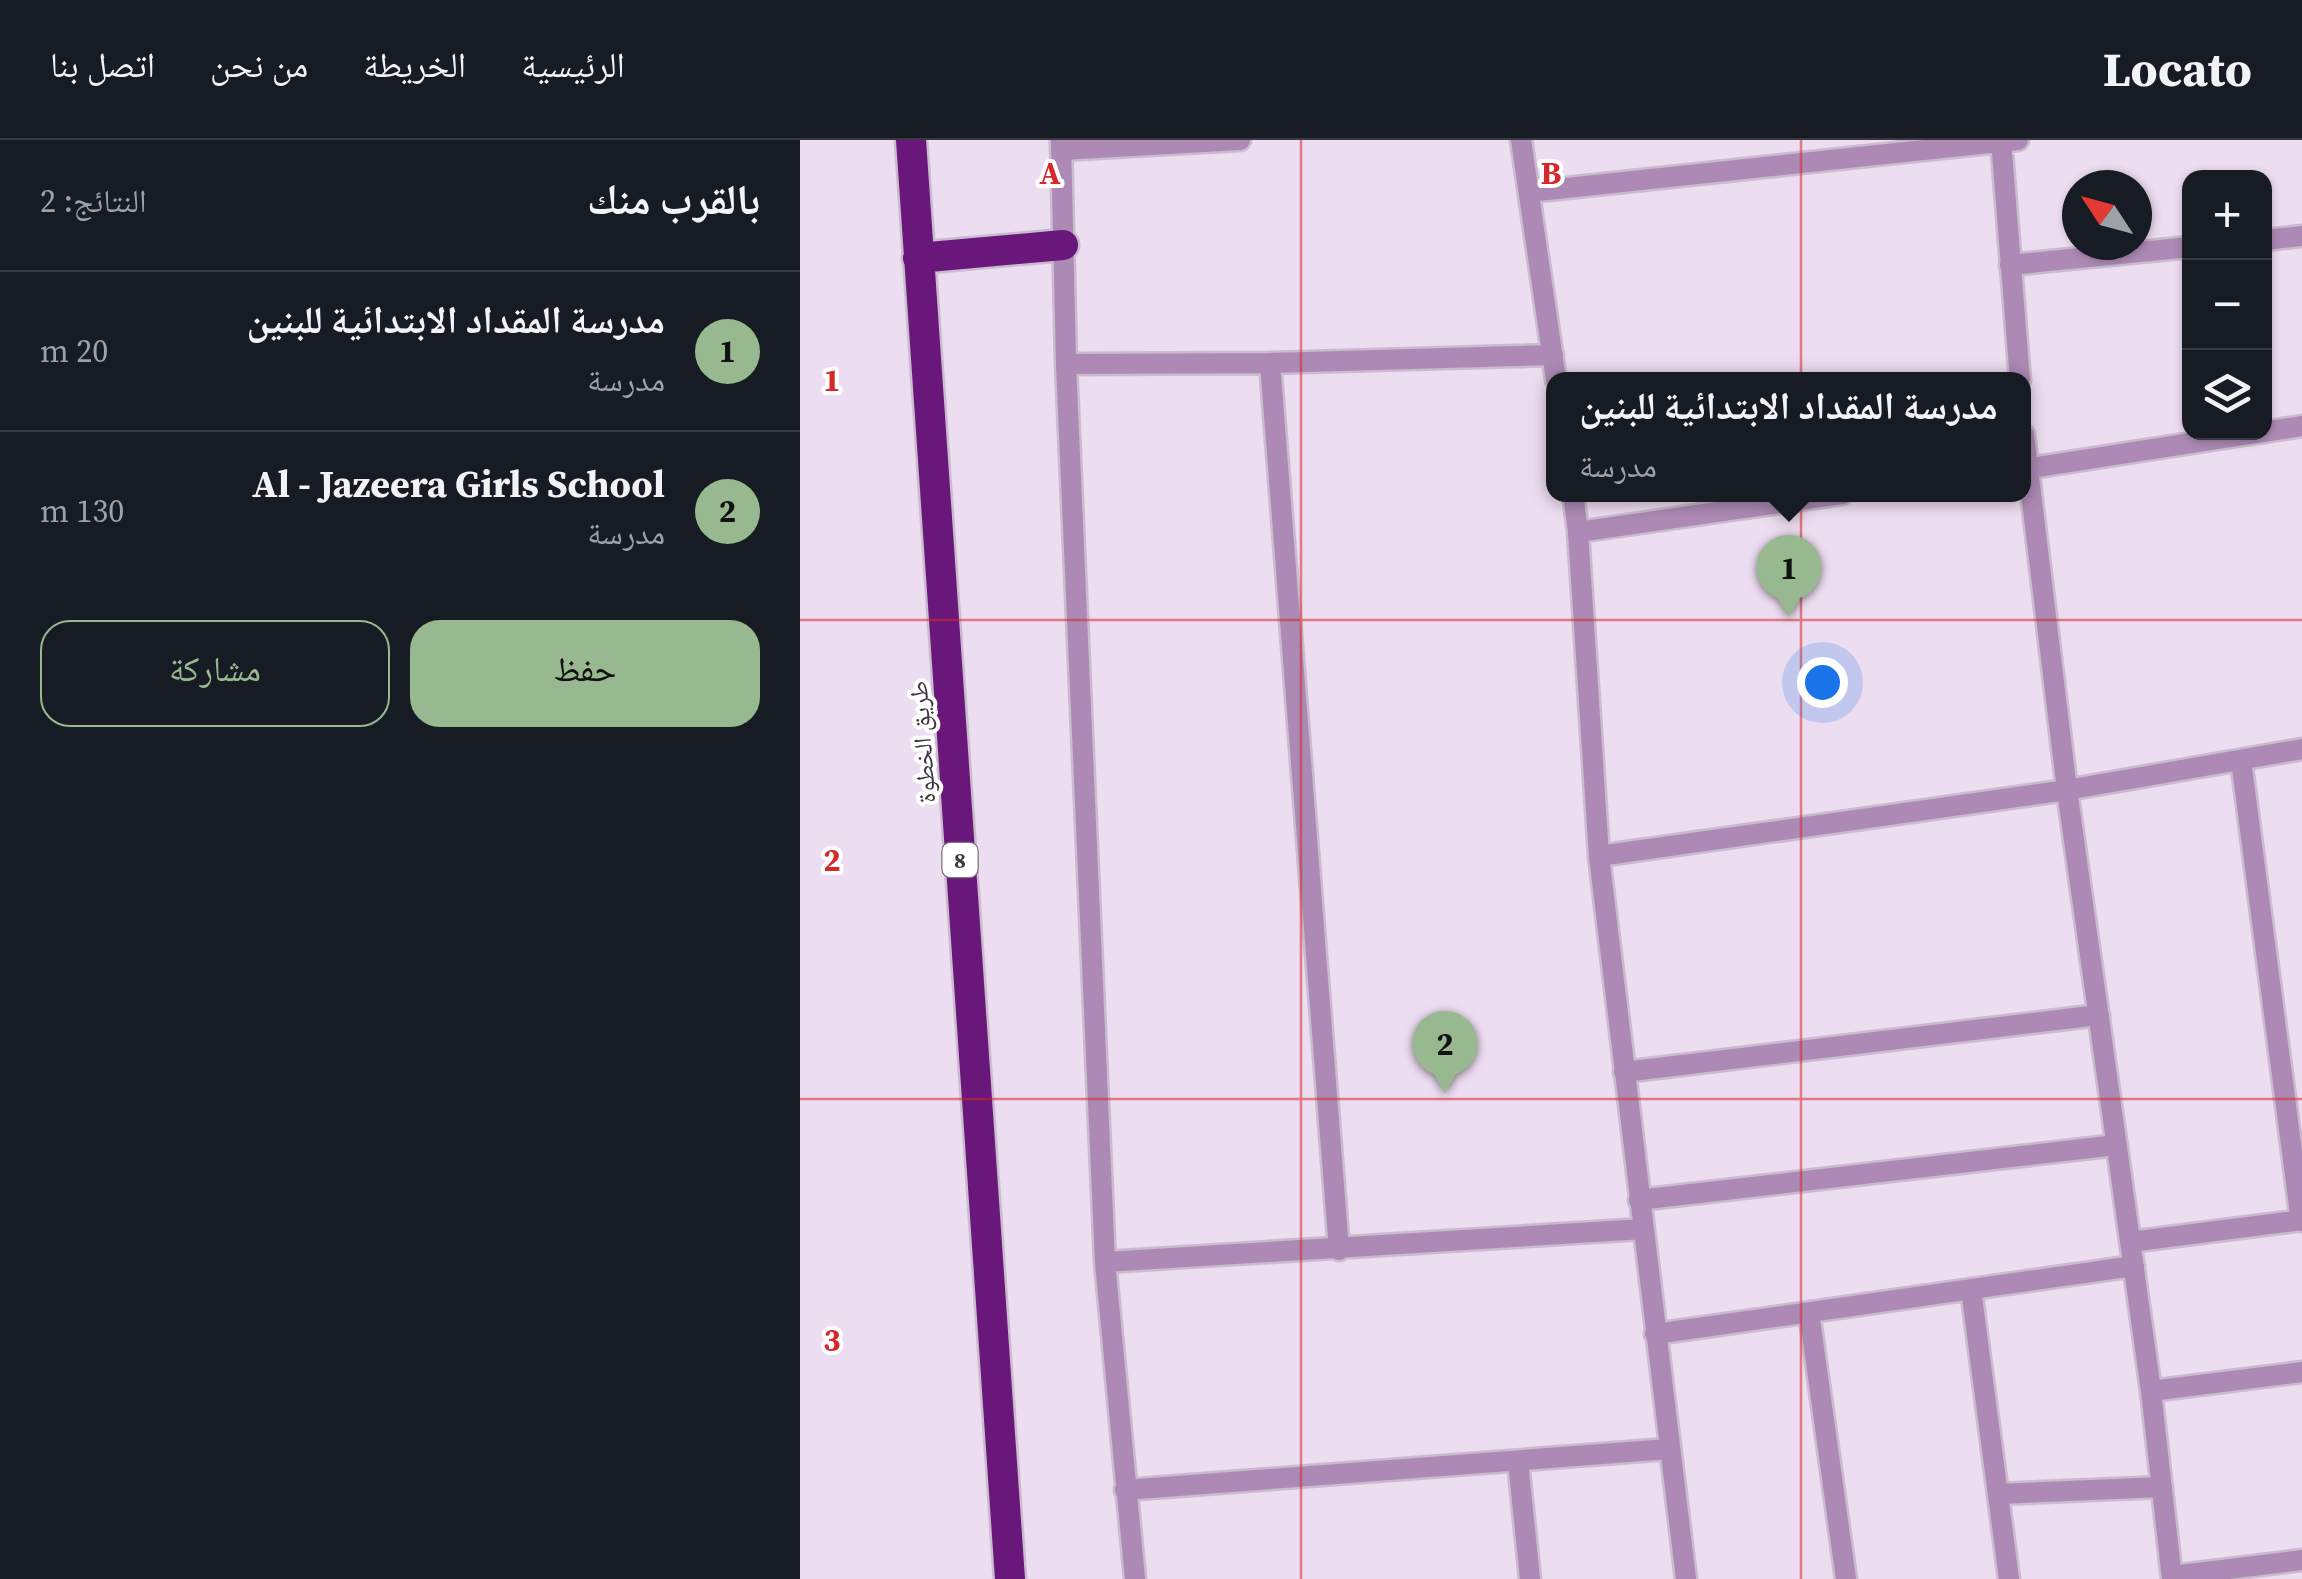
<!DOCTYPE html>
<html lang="ar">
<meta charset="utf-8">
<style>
:root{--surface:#171b24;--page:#20242c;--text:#f1f3f6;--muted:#9ea1a6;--line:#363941;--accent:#98b990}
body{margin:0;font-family:"Source Serif 4","Noto Naskh Arabic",serif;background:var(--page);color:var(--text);direction:rtl}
.controls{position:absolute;right:30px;top:30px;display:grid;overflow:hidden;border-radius:20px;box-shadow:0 2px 8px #0004}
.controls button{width:90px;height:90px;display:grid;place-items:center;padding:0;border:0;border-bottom:2px solid var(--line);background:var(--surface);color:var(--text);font:50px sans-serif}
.compass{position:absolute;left:1262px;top:30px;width:90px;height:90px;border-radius:50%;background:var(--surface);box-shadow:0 2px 8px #0004;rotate:306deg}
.you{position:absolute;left:1022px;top:542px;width:35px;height:35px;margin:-25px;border:8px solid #fff;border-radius:50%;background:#1a73e8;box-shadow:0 0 0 15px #1a73e833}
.badge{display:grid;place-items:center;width:65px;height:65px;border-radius:50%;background:var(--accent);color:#111;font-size:32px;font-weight:700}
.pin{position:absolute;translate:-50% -82px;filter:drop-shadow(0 2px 5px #0008)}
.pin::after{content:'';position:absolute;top:52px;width:35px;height:30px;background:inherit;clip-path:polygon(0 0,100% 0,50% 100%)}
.popup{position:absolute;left:746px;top:232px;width:485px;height:130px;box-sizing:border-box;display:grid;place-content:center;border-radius:20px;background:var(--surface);filter:drop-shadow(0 2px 8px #0005);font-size:32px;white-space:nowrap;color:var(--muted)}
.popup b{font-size:38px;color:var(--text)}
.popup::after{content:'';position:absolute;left:50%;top:100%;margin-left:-20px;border:20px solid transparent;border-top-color:var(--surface)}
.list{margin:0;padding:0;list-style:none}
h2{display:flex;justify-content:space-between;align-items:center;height:130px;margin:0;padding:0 40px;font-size:42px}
h2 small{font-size:32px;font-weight:400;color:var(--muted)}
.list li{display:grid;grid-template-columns:65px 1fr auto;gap:30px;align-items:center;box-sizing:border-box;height:160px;padding:0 40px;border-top:2px solid var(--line)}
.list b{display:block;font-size:38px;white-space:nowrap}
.list p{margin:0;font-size:32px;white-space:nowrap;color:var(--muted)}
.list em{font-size:32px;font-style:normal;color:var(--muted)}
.actions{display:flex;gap:20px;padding:30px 40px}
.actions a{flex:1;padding:22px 0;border:2px solid var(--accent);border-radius:30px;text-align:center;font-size:35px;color:var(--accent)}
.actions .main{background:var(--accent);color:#111}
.icon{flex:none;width:55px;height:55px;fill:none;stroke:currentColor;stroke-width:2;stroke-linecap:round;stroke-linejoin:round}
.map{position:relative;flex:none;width:1502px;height:1439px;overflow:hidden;direction:ltr}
header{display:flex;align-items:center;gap:60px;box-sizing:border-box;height:140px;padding:0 50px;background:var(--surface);border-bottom:2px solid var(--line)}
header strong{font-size:48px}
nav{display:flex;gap:55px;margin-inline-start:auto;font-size:35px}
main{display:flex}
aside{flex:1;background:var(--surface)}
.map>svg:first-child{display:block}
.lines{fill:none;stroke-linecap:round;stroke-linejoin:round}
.street-casing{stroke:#cabcce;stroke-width:25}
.highway-casing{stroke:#cabcce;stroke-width:35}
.street{stroke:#ad8ab5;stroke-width:20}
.highway{stroke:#69177b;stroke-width:30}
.grid{fill:none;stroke:#d62828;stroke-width:2.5;stroke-opacity:0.55}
.labels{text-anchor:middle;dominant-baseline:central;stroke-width:8;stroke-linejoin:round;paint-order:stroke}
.shield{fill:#fff;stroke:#787479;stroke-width:2.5}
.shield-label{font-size:22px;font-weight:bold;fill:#3e3840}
.street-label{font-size:25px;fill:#3e3840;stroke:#fff}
.grid-label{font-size:32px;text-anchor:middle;font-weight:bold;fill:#d62828;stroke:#fff;stroke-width:8;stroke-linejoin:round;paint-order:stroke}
</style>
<header>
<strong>Locato</strong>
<nav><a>الرئيسية</a><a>الخريطة</a><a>من نحن</a><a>اتصل بنا</a></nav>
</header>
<main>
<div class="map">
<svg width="1502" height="1439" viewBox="0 0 1502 1439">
<rect width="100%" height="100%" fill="#edddf1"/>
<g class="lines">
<g class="street-casing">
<path id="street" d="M 261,0 L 266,224 L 305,1122 L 335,1439
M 721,0 L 756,240
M 1201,0 L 1220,240
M 261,10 L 440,0
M 729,52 L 1218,0
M 1464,100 L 1502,96
M 1210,125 L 1390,107
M 470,223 L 539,1110
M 266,224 L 470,223 L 753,215
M 1464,292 L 1502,286
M 1224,295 L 1267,650 L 1351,1251 L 1372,1439
M 1224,329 L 1462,292
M 773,354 L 778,392 L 799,716 L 886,1439
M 778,392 L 1042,354
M 1441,620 L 1501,1081
M 799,716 L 1267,650 L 1502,609
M 824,932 L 1299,875
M 839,1060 L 1317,1005
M 1330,1102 L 1502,1080
M 305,1122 L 843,1089
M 1171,1149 L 1209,1439
M 1009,1172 L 1046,1439
M 855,1194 L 1334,1126
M 1351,1251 L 1502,1232
M 718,1321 L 730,1439
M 325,1350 L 868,1309
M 1198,1354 L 1362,1347
M 1372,1436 L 1502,1420"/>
</g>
<g class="highway-casing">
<path id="highway" d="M 111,0 L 210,1439
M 118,118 L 263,105"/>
</g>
<use href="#street" class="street"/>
<use href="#highway" class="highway"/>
</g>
<path class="grid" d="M 501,0 L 501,1439M 1001,0 L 1001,1439M 0,480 L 1502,480M 0,959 L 1502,959"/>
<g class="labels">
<rect class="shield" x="142.5" y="703" width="35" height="34" rx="8"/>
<g class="shield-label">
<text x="160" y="720">8</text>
</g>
<g class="street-label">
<text transform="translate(122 602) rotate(-94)">طريق الخطوة</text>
</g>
</g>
<g class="grid-label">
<text x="250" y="44">A</text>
<text x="751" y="44">B</text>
<text x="32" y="251">1</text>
<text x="32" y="731">2</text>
<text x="32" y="1211">3</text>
</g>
</svg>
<div class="controls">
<button>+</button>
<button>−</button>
<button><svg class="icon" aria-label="layers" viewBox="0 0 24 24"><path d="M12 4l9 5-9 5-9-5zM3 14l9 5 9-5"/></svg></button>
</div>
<svg class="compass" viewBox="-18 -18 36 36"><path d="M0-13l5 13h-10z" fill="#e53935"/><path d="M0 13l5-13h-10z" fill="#9ea1a6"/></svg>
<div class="you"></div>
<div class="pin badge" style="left:989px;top:477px">1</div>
<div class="popup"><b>مدرسة المقداد الابتدائية للبنين</b>مدرسة</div>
<div class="pin badge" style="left:645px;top:953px">2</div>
</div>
<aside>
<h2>بالقرب منك<small>النتائج: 2</small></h2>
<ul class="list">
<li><span class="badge">1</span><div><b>مدرسة المقداد الابتدائية للبنين</b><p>مدرسة</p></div><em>20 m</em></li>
<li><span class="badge">2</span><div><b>Al - Jazeera Girls School</b><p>مدرسة</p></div><em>130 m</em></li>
</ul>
<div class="actions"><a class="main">حفظ</a><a>مشاركة</a></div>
</aside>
</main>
